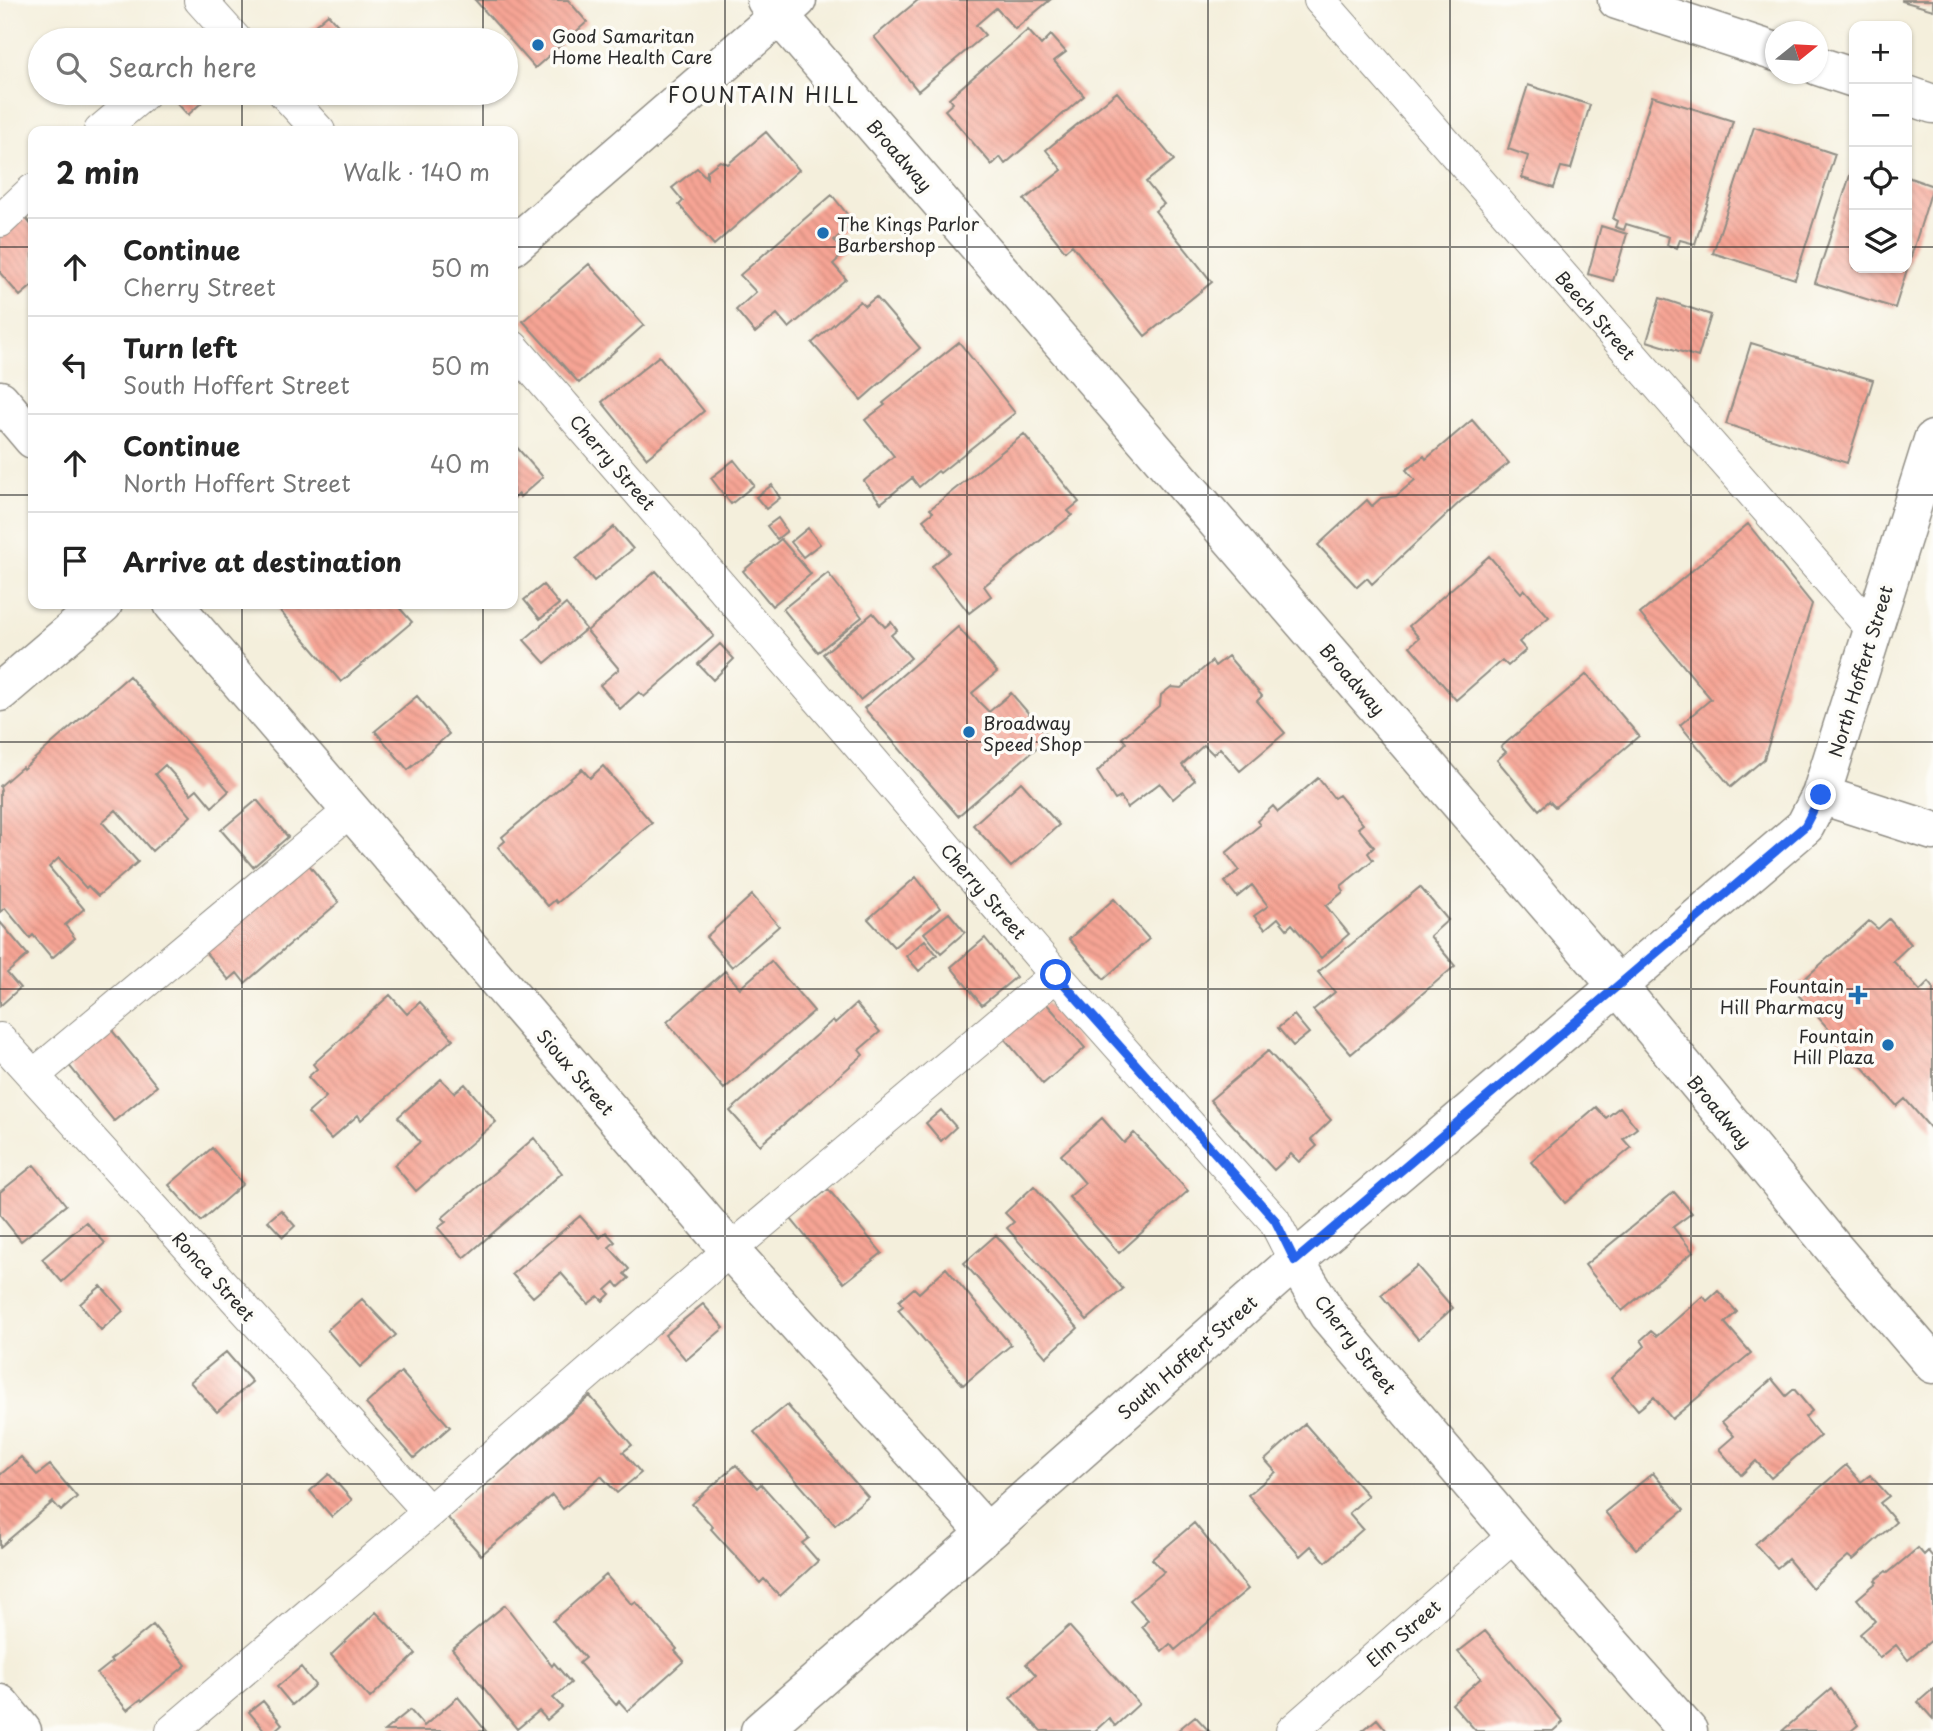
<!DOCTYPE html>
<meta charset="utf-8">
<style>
:root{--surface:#fff;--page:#f2f2f2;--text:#222;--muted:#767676;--line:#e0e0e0}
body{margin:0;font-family:"Playpen Sans",sans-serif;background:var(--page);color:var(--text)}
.controls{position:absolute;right:21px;top:21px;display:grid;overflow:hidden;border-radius:14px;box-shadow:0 2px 5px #0004}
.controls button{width:63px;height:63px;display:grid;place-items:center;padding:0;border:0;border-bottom:2px solid var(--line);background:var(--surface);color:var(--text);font:35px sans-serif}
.compass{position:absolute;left:1765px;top:21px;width:63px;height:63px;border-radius:50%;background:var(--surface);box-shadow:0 2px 5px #0004;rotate:72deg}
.stop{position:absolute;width:21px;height:21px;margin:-16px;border:5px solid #2563eb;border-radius:50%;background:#fff}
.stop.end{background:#2563eb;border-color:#fff;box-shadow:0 2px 7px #0008}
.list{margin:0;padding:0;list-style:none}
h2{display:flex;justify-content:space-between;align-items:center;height:91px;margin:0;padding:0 28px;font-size:30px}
h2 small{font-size:23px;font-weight:400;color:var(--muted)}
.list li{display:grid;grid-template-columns:46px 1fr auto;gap:21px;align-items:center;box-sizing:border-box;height:98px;padding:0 28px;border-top:2px solid var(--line)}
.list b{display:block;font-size:26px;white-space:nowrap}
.list p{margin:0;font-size:23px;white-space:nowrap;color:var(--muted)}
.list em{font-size:23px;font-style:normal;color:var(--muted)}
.icon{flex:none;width:38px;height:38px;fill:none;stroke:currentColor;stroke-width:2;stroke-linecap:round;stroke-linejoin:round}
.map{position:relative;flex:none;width:1933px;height:1731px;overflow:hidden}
.search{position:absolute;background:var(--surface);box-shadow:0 2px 5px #0004;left:28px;top:28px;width:490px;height:77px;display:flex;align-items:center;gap:18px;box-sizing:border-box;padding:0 24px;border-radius:38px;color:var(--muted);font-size:26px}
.panel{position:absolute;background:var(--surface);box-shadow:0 2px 5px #0004;left:28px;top:126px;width:490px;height:483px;border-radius:14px}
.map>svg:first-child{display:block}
.building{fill:url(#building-back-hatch)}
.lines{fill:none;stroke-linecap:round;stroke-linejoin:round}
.service-casing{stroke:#908d84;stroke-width:34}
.minor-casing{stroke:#908d84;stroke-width:41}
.secondary-casing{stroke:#908d84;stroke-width:41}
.service{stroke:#fff;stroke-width:32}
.minor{stroke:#fff;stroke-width:38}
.secondary{stroke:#fff;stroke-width:38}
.route{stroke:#2563eb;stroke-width:9}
.grid{fill:none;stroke:#2b2b2b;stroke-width:2;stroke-opacity:0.55}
.poi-dot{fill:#1f6fb2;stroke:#fdfcf7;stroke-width:2.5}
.labels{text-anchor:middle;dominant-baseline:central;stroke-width:7;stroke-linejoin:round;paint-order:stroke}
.poi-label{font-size:18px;fill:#2b2b2b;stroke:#fdfcf7;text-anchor:start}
.street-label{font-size:18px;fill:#2b2b2b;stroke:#fdfcf7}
.quarter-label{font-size:21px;letter-spacing:2px;fill:#2b2b2b;stroke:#fdfcf7}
</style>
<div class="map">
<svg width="1933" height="1731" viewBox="0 0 1933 1731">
<defs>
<pattern id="building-back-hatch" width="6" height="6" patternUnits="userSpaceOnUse" patternTransform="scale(1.75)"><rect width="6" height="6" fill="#f6a494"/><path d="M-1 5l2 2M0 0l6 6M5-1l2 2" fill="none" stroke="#d38d80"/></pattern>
</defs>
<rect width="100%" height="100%" fill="#fdfcf7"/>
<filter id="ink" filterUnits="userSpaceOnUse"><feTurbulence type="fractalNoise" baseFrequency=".0143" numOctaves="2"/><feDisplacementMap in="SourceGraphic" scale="14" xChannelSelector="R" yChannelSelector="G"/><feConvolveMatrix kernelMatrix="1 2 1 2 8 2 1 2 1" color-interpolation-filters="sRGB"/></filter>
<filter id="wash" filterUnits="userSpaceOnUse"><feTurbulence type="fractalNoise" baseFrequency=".00686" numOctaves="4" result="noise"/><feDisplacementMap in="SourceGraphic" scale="28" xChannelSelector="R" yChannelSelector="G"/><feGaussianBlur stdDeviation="1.57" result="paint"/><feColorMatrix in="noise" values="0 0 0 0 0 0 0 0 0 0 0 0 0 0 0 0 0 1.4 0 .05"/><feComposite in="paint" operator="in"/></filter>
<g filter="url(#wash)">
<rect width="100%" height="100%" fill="#f4efdc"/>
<g id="blocks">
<path class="building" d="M 475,0 L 568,0 L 587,22 L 535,68 Z
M 918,0 L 1050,0 L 1015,29 L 996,8 L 976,25 L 985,35 L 918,91 L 874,37 Z
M 1902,0 L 1933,0 L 1933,10 L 1902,1 Z
M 328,14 L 351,40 L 298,40 Z
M 1028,30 L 1041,45 L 1051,35 L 1066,52 L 1054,61 L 1084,96 L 1005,164 L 1000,157 L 992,165 L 945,110 L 953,103 L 949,98 Z
M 1528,85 L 1590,105 L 1571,169 L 1561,167 L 1554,188 L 1522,178 L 1528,156 L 1508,149 Z
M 1117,92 L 1174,160 L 1146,182 L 1164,204 L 1155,211 L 1212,282 L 1145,336 L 1072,245 L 1065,251 L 1024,200 L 1062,170 L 1046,150 Z
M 168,93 L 212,93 L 188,115 Z
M 1652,96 L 1733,121 L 1695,244 L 1680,240 L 1677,248 L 1667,245 L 1669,237 L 1626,224 L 1624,230 L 1615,227 L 1617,221 L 1613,219 Z
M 1754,127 L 1835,154 L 1795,279 L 1713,253 Z
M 766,132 L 799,170 L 714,245 L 679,205 L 683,201 L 672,188 L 697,168 L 707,178 L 707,171 L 720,161 L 728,164 Z
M 1854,163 L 1854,268 L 1907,268 L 1907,177 L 1933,186 L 1895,308 L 1815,283 Z
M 832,195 L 854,223 L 834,240 L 845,253 L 833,264 L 846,279 L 789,328 L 777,314 L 755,333 L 736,310 L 756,292 L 740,275 Z
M 24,216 L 33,227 L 33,285 L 20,296 L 0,273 L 0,236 Z
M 1601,226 L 1627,234 L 1613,281 L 1588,274 Z
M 589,264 L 644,325 L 579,383 L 523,321 Z
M 876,297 L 920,348 L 861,400 L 812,343 L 860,301 L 865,306 Z
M 1660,298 L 1711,315 L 1698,357 L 1647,341 Z
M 959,342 L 1015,413 L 940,473 L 938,471 L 919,487 L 912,478 L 881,503 L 864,481 L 894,456 L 865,420 L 885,405 L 883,403 Z
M 1751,343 L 1873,380 L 1847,463 L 1726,424 Z
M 659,356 L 704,411 L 647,458 L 602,402 Z
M 1472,420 L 1509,463 L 1460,502 L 1372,584 L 1367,578 L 1357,587 L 1318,545 L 1367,500 L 1372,506 L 1381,498 L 1396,496 L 1415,480 L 1406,470 L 1424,456 L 1426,459 Z
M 1024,434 L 1079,502 L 1068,511 L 1072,515 L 984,586 L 991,596 L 969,613 L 932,566 L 950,552 L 923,520 L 933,512 L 930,509 Z
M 513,443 L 543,477 L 520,497 L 519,494 L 513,499 Z
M 734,460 L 754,485 L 731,504 L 711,478 Z
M 772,485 L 780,498 L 766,509 L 756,497 Z
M 778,518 L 787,531 L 777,539 L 767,526 Z
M 1748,524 L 1812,604 L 1764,759 L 1731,787 L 1680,725 L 1711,699 L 1640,614 Z
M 614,527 L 633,549 L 594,581 L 576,559 Z
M 808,528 L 820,544 L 803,557 L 791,542 Z
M 781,539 L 811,574 L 772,606 L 743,571 Z
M 1489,556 L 1521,593 L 1524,589 L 1549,617 L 1519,642 L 1526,650 L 1508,666 L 1502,660 L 1456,700 L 1410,646 L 1419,638 L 1409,626 Z
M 656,571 L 714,636 L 644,697 L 639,692 L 620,709 L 600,685 L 619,669 L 587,631 Z
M 828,573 L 862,617 L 818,652 L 783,609 Z
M 543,585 L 559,604 L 540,619 L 524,600 Z
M 274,604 L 396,604 L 412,622 L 341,682 Z
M 566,604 L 586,629 L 545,663 L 524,640 Z
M 873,613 L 885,627 L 891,622 L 897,630 L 891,635 L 911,658 L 860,700 L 823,654 Z
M 958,627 L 997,672 L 972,693 L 980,703 L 989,712 L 1011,693 L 1049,737 L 958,816 L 864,708 Z
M 720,644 L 734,659 L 713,680 L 698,664 Z
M 1228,656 L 1262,696 L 1257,701 L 1285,733 L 1240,771 L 1220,748 L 1213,754 L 1204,745 L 1182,765 L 1195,780 L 1173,799 L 1160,783 L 1127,808 L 1121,797 L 1115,800 L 1097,772 L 1126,743 L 1122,738 L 1160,705 L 1161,695 L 1171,687 L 1181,688 L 1212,661 L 1215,666 Z
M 1587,674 L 1639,736 L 1555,807 L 1549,801 L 1539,810 L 1497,760 L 1506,752 L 1501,747 Z
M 129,676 L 229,791 L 212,807 L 197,789 L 191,794 L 165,765 L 155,774 L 191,816 L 171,834 L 152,851 L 116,810 L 102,822 L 138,862 L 98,896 L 88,886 L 86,888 L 59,858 L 49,867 L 84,909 L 65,925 L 75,938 L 52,958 L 33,935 L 30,938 L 5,908 L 0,912 L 0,791 L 1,790 L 0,786 L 22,767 L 23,769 Z
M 417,696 L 449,734 L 408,770 L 375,731 Z
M 603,766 L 652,823 L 557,903 L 555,900 L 548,906 L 498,847 L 505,841 L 502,837 L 582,769 L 590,778 Z
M 1318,778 L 1334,798 L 1339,795 L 1363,824 L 1358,828 L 1374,847 L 1368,853 L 1373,860 L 1341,886 L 1344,891 L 1326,906 L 1349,934 L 1321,958 L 1292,924 L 1287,929 L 1278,918 L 1265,929 L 1254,916 L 1268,906 L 1252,885 L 1237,897 L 1225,882 L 1239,870 L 1226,853 L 1260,825 L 1257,821 L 1273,806 L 1278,812 Z
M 1021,782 L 1059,825 L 1011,867 L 973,825 Z
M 257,800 L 288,837 L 253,867 L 221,830 Z
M 309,865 L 339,902 L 245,983 L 237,973 L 229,980 L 200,946 L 284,874 L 290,882 Z
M 916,877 L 940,908 L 894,947 L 868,919 Z
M 1420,887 L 1448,920 L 1430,936 L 1455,966 L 1351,1054 L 1313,1010 L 1335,992 L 1318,972 Z
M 752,895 L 779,926 L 732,967 L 706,937 Z
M 1114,899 L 1149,939 L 1104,979 L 1069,939 Z
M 949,913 L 965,932 L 941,953 L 924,933 Z
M 1889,919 L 1911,944 L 1893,961 L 1920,991 L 1929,982 L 1933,987 L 1933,1131 L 1905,1099 L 1897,1106 L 1793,989 L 1869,921 L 1878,929 Z
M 0,922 L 28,955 L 7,973 L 20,988 L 0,1006 Z
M 985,938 L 1016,977 L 982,1005 L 951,967 Z
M 925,940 L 937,955 L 919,971 L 906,956 Z
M 771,961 L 814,1011 L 724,1089 L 667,1022 L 725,971 L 740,988 Z
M 390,995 L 407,1014 L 420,1002 L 453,1039 L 361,1120 L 358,1115 L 331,1139 L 308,1113 L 326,1097 L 308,1077 L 317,1069 L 313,1064 Z
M 1046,1003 L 1085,1048 L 1043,1084 L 1004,1038 Z
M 856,1004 L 880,1032 L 859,1050 L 863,1055 L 760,1145 L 730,1111 L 833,1020 L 835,1023 Z
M 1294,1015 L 1309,1033 L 1293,1046 L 1278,1028 Z
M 106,1023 L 157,1086 L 114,1121 L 63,1058 Z
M 1268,1051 L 1331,1120 L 1311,1139 L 1317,1146 L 1299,1162 L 1291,1154 L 1274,1170 L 1210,1100 Z
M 441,1079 L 454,1093 L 465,1084 L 496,1122 L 416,1191 L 394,1165 L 420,1142 L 398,1117 Z
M 1596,1107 L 1606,1118 L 1620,1107 L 1637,1128 L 1623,1139 L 1631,1148 L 1565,1203 L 1531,1162 Z
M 941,1110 L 956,1127 L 941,1141 L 926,1123 Z
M 1102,1118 L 1124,1143 L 1134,1133 L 1188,1191 L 1119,1253 L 1069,1197 L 1085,1183 L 1061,1155 Z
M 534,1138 L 562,1173 L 464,1258 L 438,1228 L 446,1222 L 442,1218 Z
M 212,1148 L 243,1184 L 201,1221 L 169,1185 Z
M 34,1165 L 66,1205 L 21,1241 L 0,1215 L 0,1192 Z
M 1034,1186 L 1123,1289 L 1087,1320 L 1007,1228 L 1014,1222 L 1005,1213 Z
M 828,1189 L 882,1253 L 844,1283 L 791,1219 Z
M 1674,1192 L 1692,1213 L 1673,1227 L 1693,1252 L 1622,1311 L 1585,1265 Z
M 281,1210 L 295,1226 L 283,1237 L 268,1221 Z
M 580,1216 L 600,1238 L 606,1232 L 615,1242 L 609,1247 L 629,1269 L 624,1274 L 629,1278 L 619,1287 L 615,1282 L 606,1290 L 610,1294 L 603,1301 L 598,1296 L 588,1304 L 561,1273 L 533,1297 L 512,1274 Z
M 86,1222 L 105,1243 L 62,1282 L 42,1259 Z
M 996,1235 L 1078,1328 L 1046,1357 L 964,1263 Z
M 1417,1266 L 1453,1308 L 1418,1339 L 1381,1295 Z
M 946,1268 L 1011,1345 L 963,1385 L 898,1310 L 903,1306 L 899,1301 L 914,1288 L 919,1293 Z
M 101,1286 L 123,1311 L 101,1330 L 80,1304 Z
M 1718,1291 L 1737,1312 L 1725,1323 L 1751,1353 L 1672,1419 L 1654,1397 L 1638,1410 L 1611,1378 L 1645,1346 L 1641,1340 L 1651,1331 L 1657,1336 L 1703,1296 L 1707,1301 Z
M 362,1299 L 396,1335 L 360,1367 L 327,1330 Z
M 703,1304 L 724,1328 L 686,1360 L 665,1335 Z
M 226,1352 L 252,1382 L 217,1412 L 190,1382 Z
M 401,1372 L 450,1427 L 414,1458 L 366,1404 Z
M 1772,1379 L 1786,1396 L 1794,1389 L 1812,1411 L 1805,1417 L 1820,1436 L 1771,1478 L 1756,1461 L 1741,1475 L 1719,1449 L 1734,1436 L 1722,1422 Z
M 590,1396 L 632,1445 L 623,1452 L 641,1473 L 617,1493 L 601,1476 L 563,1509 L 552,1495 L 481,1555 L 447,1517 Z
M 787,1405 L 868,1497 L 835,1525 L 754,1432 Z
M 1305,1424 L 1368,1496 L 1349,1513 L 1363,1529 L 1326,1562 L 1311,1546 L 1300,1556 L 1248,1495 L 1276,1472 L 1265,1460 Z
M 21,1457 L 37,1475 L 50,1465 L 77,1497 L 61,1511 L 53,1502 L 0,1547 L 0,1475 Z
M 736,1465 L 757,1488 L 761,1484 L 809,1538 L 802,1543 L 818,1561 L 780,1596 L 764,1579 L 760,1583 L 711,1529 L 713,1527 L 692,1504 Z
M 1846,1465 L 1861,1482 L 1870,1475 L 1889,1496 L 1880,1503 L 1896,1522 L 1853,1560 L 1848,1556 L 1812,1588 L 1788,1559 L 1777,1568 L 1755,1544 Z
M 1653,1473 L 1684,1510 L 1636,1549 L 1605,1512 Z
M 329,1474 L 352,1500 L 332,1517 L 310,1491 Z
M 1194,1523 L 1248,1589 L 1175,1650 L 1170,1644 L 1162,1651 L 1142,1627 L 1148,1620 L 1130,1600 L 1164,1572 L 1152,1559 Z
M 1918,1548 L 1924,1555 L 1928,1551 L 1933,1557 L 1933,1639 L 1908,1660 L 1896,1645 L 1880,1658 L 1860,1634 L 1875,1621 L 1857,1599 L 1877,1582 L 1875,1580 L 1886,1571 L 1888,1573 Z
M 606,1575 L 632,1605 L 636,1602 L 677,1649 L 675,1651 L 684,1661 L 628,1711 L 619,1701 L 616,1705 L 579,1663 L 585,1658 L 553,1621 Z
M 505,1605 L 552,1666 L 554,1663 L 571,1683 L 553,1698 L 562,1707 L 547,1720 L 539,1711 L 517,1729 L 452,1649 Z
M 376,1612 L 416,1654 L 370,1698 L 331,1655 Z
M 153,1625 L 186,1665 L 142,1701 L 141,1699 L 127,1710 L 97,1674 L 112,1662 L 110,1660 Z
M 1069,1626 L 1139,1704 L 1115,1726 L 1109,1718 L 1095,1731 L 1041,1731 L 1010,1698 L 1036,1675 L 1026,1664 Z
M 1485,1631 L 1563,1722 L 1553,1731 L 1476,1731 L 1452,1704 L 1481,1678 L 1458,1652 Z
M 301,1667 L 315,1685 L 292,1705 L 277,1687 Z
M 1831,1689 L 1858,1725 L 1851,1731 L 1782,1731 Z
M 1933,1689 L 1933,1719 L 1918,1702 Z
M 458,1697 L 486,1731 L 384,1731 L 410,1710 L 424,1726 Z
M 263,1701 L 282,1724 L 274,1731 L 265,1731 L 249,1712 Z
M 1195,1716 L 1209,1731 L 1177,1731 Z
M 1377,1719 L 1387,1731 L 1362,1731 Z"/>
</g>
</g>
<g filter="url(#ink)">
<use href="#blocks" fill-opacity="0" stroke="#908d84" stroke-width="2"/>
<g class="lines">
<g class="service-casing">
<path id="service" d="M 200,0 L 236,40
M 1320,0 L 1873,630
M 284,93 L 319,131
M 100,131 L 145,93
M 0,221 L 33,190
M 513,347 L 851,736 L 1056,975 L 1274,1220 L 1295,1261
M 0,1039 L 429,1512
M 33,1076 L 351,810
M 172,1731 L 429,1512 L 730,1250 L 1056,975
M 1292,1731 L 1515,1535"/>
</g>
<g class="minor-casing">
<path id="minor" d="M 1617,0 L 1776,52
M 1818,66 L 1854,78
M 1907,95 L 1933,104
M 513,246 L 797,0
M 0,400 L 33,439
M 173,604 L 730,1250 L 987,1533
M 0,692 L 103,604
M 1821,795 L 1933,831
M 1295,1261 L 1328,1315 L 1515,1535 L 1688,1731
M 0,1704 L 22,1731
M 760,1731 L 987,1533 L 1295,1261 L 1805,826 L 1821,795 L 1933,440"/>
</g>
<g class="secondary-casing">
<path id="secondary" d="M 766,0 L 1617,985 L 1831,1245 L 1933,1364"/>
</g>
<use href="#service" class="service"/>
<use href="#minor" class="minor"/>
<use href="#secondary" class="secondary"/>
</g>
</g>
<g class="lines" filter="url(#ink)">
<path class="route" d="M 1056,975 L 1275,1220 L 1295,1261 L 1805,826 L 1821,795"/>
</g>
<path class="grid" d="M 242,0 L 242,40M 483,0 L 483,40M 725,0 L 725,1731M 967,0 L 967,1731M 1208,0 L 1208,1731M 1450,0 L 1450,1731M 1691,0 L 1691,1731M 242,93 L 242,131M 483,93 L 483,131M 0,247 L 33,247M 513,247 L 1854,247M 1907,247 L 1933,247M 0,495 L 33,495M 513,495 L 1933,495M 242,604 L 242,1731M 483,604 L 483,1731M 0,742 L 1933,742M 0,989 L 1933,989M 0,1236 L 1933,1236M 0,1484 L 1933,1484"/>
<g class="poi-dot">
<circle cx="538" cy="45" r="7"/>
<circle cx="823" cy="233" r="7"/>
<circle cx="969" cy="732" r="7"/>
<path d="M1854.5 984.5h7v7h7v7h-7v7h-7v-7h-7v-7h7z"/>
<circle cx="1888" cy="1045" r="7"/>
</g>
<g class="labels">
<g class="poi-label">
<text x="552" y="35">Good Samaritan<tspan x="552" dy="21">Home Health Care</tspan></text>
<text x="837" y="223">The Kings Parlor<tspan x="837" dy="21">Barbershop</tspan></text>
<text x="983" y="722">Broadway<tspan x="983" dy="21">Speed Shop</tspan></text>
<text x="1844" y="985" text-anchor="end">Fountain<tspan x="1844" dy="21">Hill Pharmacy</tspan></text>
<text x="1874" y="1035" text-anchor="end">Fountain<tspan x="1874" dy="21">Hill Plaza</tspan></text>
</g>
<g class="street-label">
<text transform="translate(900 155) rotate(49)">Broadway</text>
<text transform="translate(1596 315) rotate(49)">Beech Street</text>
<text transform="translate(613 462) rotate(49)">Cherry Street</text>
<text transform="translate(1860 671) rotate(-73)">North Hoffert Street</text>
<text transform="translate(1353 679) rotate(49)">Broadway</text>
<text transform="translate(984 891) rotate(49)">Cherry Street</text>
<text transform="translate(576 1072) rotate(49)">Sioux Street</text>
<text transform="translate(1720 1111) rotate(50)">Broadway</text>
<text transform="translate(214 1276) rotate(48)">Ronca Street</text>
<text transform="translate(1356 1344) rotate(52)">Cherry Street</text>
<text transform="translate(1187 1357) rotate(-41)">South Hoffert Street</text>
<text transform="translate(1403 1633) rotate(-41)">Elm Street</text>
</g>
<g class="quarter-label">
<text x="764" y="94">FOUNTAIN HILL</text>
</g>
</g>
</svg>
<div class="controls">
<button>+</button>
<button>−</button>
<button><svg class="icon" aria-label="locate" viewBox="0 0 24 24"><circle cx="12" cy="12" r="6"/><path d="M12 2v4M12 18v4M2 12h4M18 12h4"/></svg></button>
<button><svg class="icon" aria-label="layers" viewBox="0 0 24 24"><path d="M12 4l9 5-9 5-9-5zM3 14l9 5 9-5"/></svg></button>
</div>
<svg class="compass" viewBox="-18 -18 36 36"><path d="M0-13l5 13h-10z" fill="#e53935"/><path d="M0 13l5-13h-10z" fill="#767676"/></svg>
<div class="stop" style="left:1056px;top:975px"></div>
<div class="stop end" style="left:1821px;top:795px"></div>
<div class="search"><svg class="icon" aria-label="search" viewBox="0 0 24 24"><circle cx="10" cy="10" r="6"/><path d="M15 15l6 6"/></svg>Search here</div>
<section class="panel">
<h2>2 min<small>Walk · 140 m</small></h2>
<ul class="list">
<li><svg class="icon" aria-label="ahead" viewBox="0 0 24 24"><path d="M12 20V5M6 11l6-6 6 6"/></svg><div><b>Continue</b><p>Cherry Street</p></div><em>50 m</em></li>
<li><svg class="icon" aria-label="left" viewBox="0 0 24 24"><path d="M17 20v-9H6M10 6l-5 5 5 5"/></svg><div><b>Turn left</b><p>South Hoffert Street</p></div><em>50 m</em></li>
<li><svg class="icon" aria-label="ahead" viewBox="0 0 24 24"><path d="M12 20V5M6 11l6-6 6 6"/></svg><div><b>Continue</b><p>North Hoffert Street</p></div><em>40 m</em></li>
<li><svg class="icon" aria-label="arrive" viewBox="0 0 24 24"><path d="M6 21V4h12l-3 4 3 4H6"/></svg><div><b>Arrive at destination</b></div></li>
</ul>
</section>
</div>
